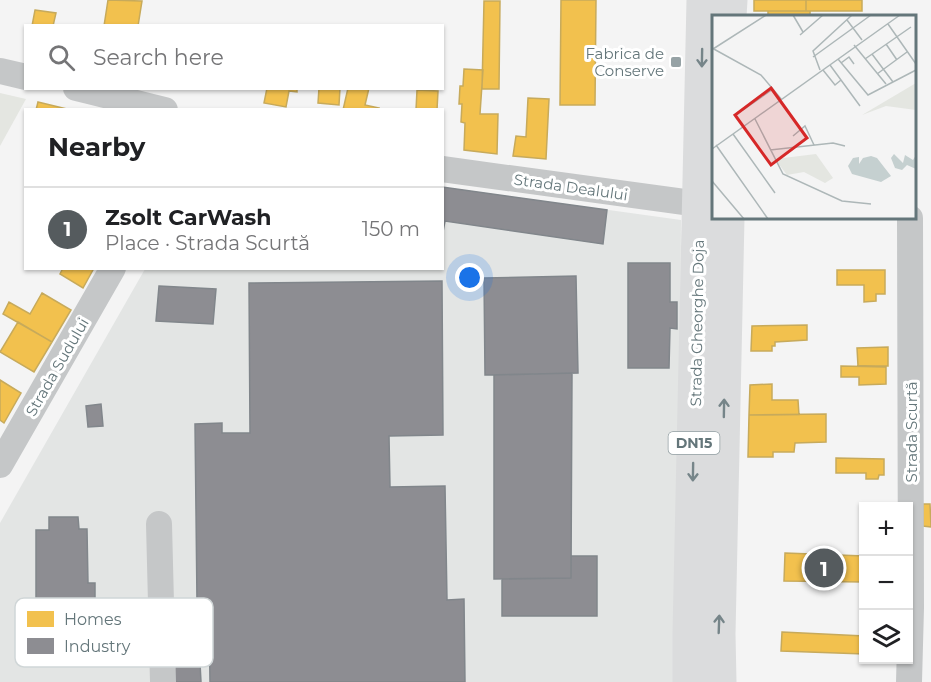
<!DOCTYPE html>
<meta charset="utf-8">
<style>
:root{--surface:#fff;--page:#f6f6f6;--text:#202124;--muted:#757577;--line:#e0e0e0;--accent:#555b5e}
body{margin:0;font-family:Montserrat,sans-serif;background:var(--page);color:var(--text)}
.controls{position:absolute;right:18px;bottom:18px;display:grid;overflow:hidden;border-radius:0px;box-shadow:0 2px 4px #0004}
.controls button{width:54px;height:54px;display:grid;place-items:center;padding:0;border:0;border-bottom:2px solid var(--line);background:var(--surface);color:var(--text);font:30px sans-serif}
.you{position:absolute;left:470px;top:278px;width:21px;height:21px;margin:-15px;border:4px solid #fff;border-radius:50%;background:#1a73e8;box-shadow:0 0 0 9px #1a73e833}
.badge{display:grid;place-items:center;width:39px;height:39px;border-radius:50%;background:var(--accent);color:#fff;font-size:20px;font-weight:700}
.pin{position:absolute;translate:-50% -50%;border:3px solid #fff;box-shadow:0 2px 6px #0006}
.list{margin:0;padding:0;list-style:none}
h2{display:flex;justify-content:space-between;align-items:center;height:78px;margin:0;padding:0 24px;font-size:26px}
h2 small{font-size:20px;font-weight:400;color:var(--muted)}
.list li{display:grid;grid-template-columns:39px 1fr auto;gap:18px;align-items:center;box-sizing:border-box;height:84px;padding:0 24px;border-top:2px solid var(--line)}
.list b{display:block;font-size:22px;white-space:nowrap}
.list p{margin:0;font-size:20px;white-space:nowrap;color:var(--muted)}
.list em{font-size:20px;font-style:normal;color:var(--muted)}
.icon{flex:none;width:33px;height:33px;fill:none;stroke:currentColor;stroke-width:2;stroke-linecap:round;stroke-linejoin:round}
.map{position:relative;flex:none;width:931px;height:682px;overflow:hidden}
.search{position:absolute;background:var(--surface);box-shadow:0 2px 4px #0004;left:24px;top:24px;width:420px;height:66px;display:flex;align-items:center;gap:15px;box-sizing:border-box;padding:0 21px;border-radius:0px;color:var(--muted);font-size:22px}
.panel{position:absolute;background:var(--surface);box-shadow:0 2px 4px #0004;left:24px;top:108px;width:420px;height:162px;border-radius:0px}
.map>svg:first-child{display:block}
.built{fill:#e3e5e4}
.green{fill:#e4e6e1}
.homes{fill:#f2c14e;stroke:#c7aa5b;stroke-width:1.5}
.industry{fill:#8d8d92;stroke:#81868b;stroke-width:1.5}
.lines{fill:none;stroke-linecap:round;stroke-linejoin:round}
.minor{stroke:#c5c7c8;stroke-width:26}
.major{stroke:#dbdcdd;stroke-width:33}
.oneway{stroke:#768589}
.poi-dot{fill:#96a2a5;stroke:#fff;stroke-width:2}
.labels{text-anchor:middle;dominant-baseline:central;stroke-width:6;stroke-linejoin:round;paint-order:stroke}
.shield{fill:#fff;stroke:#929fa2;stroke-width:1.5}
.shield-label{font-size:14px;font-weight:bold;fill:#64767a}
.poi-label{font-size:15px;fill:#64767a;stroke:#fff;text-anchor:end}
.street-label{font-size:15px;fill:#64767a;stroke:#fff}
.inset-road{fill:none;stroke:#adb7b8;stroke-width:1.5}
.view{fill:#d62828;fill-opacity:0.15;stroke:#d62828;stroke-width:3}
.inset-edge{fill:none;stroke:#64767a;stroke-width:3}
.key{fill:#fff;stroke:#d0d6d7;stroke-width:1.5}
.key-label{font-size:16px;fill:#64767a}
</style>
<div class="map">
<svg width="931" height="682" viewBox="0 0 931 682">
<rect width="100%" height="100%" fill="#f4f4f4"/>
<path class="built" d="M 443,187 L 681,220 L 678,682 L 0,682 L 0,523 L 145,269 L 442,268 Z"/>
<path class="green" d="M 0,93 L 26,99 L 0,146 Z"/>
<path class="homes" d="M 108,0 L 142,1 L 138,26 L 104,26 Z
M 561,0 L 596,0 L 595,105 L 560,105 Z
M 754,0 L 806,0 L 806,11 L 754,11 Z
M 806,0 L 862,0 L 862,11 L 806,11 Z
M 484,1 L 500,1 L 499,89 L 482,89 Z
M 35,10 L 56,13 L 53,26 L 32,26 Z
M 768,11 L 810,11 L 810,16 L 768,16 Z
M 464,69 L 483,70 L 480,114 L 498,114 L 497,154 L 464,150 L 465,123 L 461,122 L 462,104 L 459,104 L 460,86 L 463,86 Z
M 267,88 L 297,88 L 297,92 L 289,91 L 286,107 L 264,103 Z
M 319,88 L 340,88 L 339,105 L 318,103 Z
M 348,88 L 369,88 L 365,105 L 379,108 L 378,110 L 343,110 Z
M 417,90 L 438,91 L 437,110 L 416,110 Z
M 528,98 L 549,99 L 546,159 L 513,156 L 516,136 L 526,137 Z
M 38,102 L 71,110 L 36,110 Z
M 63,268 L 94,268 L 83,288 L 60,274 Z
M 837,270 L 885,270 L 885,294 L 876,294 L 876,301 L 864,302 L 864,285 L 837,285 Z
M 42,293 L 71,310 L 52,342 L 3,314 L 9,302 L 30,314 Z
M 18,322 L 52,342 L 34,372 L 0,352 Z
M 807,325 L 807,340 L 775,342 L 775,346 L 772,346 L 772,351 L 751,351 L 752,326 Z
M 888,347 L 888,366 L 858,366 L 857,348 Z
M 841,366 L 886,367 L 886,384 L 859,385 L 859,377 L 841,377 Z
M 0,380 L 21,393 L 4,423 L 0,420 Z
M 772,384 L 772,400 L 798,400 L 799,415 L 749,415 L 750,385 Z
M 826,414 L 826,442 L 795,443 L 794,452 L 773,452 L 773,457 L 748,457 L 749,415 Z
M 836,458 L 884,459 L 884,475 L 879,475 L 878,479 L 866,479 L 866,473 L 836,473 Z
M 923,504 L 930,504 L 931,527 L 923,526 Z
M 785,553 L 864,556 L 864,582 L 784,581 Z
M 782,632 L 864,636 L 864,654 L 781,651 Z"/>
<path class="industry" d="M 442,187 L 607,210 L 603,244 L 445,221 L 442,237 Z
M 628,263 L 670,263 L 670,302 L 677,302 L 677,329 L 670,328 L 669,368 L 628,368 Z
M 576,276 L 578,373 L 485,375 L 484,278 Z
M 442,281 L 443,435 L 389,436 L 390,487 L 445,486 L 447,600 L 464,599 L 465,682 L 210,682 L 209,602 L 197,602 L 195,424 L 222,423 L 222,433 L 250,433 L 249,283 Z
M 159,286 L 216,289 L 213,324 L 156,321 Z
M 572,373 L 571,578 L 494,579 L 494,375 Z
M 101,404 L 103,426 L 88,427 L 86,406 Z
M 49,517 L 78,517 L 79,529 L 87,529 L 88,583 L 95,583 L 95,603 L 36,604 L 36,530 L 49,530 Z
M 571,556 L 597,556 L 597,616 L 502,616 L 502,579 L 571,578 Z
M 200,663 L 201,682 L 175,682 L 174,664 Z"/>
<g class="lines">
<path class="minor" d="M 0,71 L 26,77
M 76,88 L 165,110
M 442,169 L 699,204
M 0,465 L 113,268
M 159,524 L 163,682
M 909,682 L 911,608 L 910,218"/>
<path class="major" d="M 730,16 L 731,0
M 689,682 L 689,633 L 703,0
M 720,682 L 719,634 L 728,218"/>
</g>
<defs><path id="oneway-shaft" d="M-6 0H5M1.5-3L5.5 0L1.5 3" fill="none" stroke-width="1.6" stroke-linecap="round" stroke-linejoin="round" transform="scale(1.5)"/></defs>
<g class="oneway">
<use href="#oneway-shaft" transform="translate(702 58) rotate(91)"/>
<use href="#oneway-shaft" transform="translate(724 408) rotate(-89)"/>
<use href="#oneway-shaft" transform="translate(693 472) rotate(91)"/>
<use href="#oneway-shaft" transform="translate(719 624) rotate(-88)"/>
</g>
<rect class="poi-dot" x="670" y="56" width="12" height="12" rx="3"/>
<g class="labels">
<rect class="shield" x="668.5" y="432" width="51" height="22" rx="4.5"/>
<g class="shield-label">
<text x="694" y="443">DN15</text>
</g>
<g class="poi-label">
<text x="664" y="53">Fabrica de<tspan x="664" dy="17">Conserve</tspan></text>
</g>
<g class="street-label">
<text transform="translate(571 187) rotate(8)">Strada Dealului</text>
<text transform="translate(697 323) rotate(-89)">Strada Gheorghe Doja</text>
<text transform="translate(57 367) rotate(-60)">Strada Sudului</text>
<text transform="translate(911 432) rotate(-90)">Strada Scurtă</text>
</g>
</g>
<g transform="translate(712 15)">
<rect width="204" height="204" fill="#f4f4f4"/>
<path d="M 204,68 L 204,95 L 174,91 L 150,100 ZM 104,139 L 121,163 L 113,168 L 92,157 L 75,160 L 63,144 Z" fill="#e4e6e1"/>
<path d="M 182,139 L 191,148 L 193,140 L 201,145 L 204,140 L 204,154 L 195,150 L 190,155 L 183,153 L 179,143 ZM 159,141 L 165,143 L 179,161 L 169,167 L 140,159 L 136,151 L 141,143 L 147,142 L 147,149 L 151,143 Z" fill="#c5d0d0"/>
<path class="inset-road" d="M 81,0 L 91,17M 135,5 L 150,25M 176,9 L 204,49M 88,20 L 111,0M 174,29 L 185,45M 142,30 L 174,69M 0,33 L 49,60 L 70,85M 1,34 L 54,0M 160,39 L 181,67M 101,42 L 159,0M 126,44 L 156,80 L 204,55M 153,44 L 199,12M 129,48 L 137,42 L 142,49M 118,50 L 148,91M 108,55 L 101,36 L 140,0M 111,55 L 123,70 L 129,65M 165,59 L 195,37M 31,95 L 61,74M 43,104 L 71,159 L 130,186 L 159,189M 21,119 L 63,178M 81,121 L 93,111 L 102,130M 4,130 L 56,204M 0,134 L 188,0M 58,135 L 121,128 L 133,131M 0,166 L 32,204"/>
<path class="view" d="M 59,73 L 95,123 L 59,150 L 23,100 Z"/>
<rect width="204" height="204" class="inset-edge"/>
</g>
<rect x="15" y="598" width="198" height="69" rx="9" class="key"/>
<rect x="27" y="611" width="27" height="16" fill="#f2c14e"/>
<rect x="27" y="638" width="27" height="16" fill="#8d8d92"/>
<g class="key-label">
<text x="64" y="625">Homes</text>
<text x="64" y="652">Industry</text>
</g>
</svg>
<div class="controls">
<button>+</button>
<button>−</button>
<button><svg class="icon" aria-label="layers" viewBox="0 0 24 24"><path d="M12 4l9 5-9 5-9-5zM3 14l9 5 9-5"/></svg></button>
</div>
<div class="you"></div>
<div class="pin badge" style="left:824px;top:568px">1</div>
<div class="search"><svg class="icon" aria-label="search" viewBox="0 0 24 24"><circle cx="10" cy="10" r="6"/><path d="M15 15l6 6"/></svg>Search here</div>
<section class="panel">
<h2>Nearby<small></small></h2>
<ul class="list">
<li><span class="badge">1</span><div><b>Zsolt CarWash</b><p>Place · Strada Scurtă</p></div><em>150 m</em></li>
</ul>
</section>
</div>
